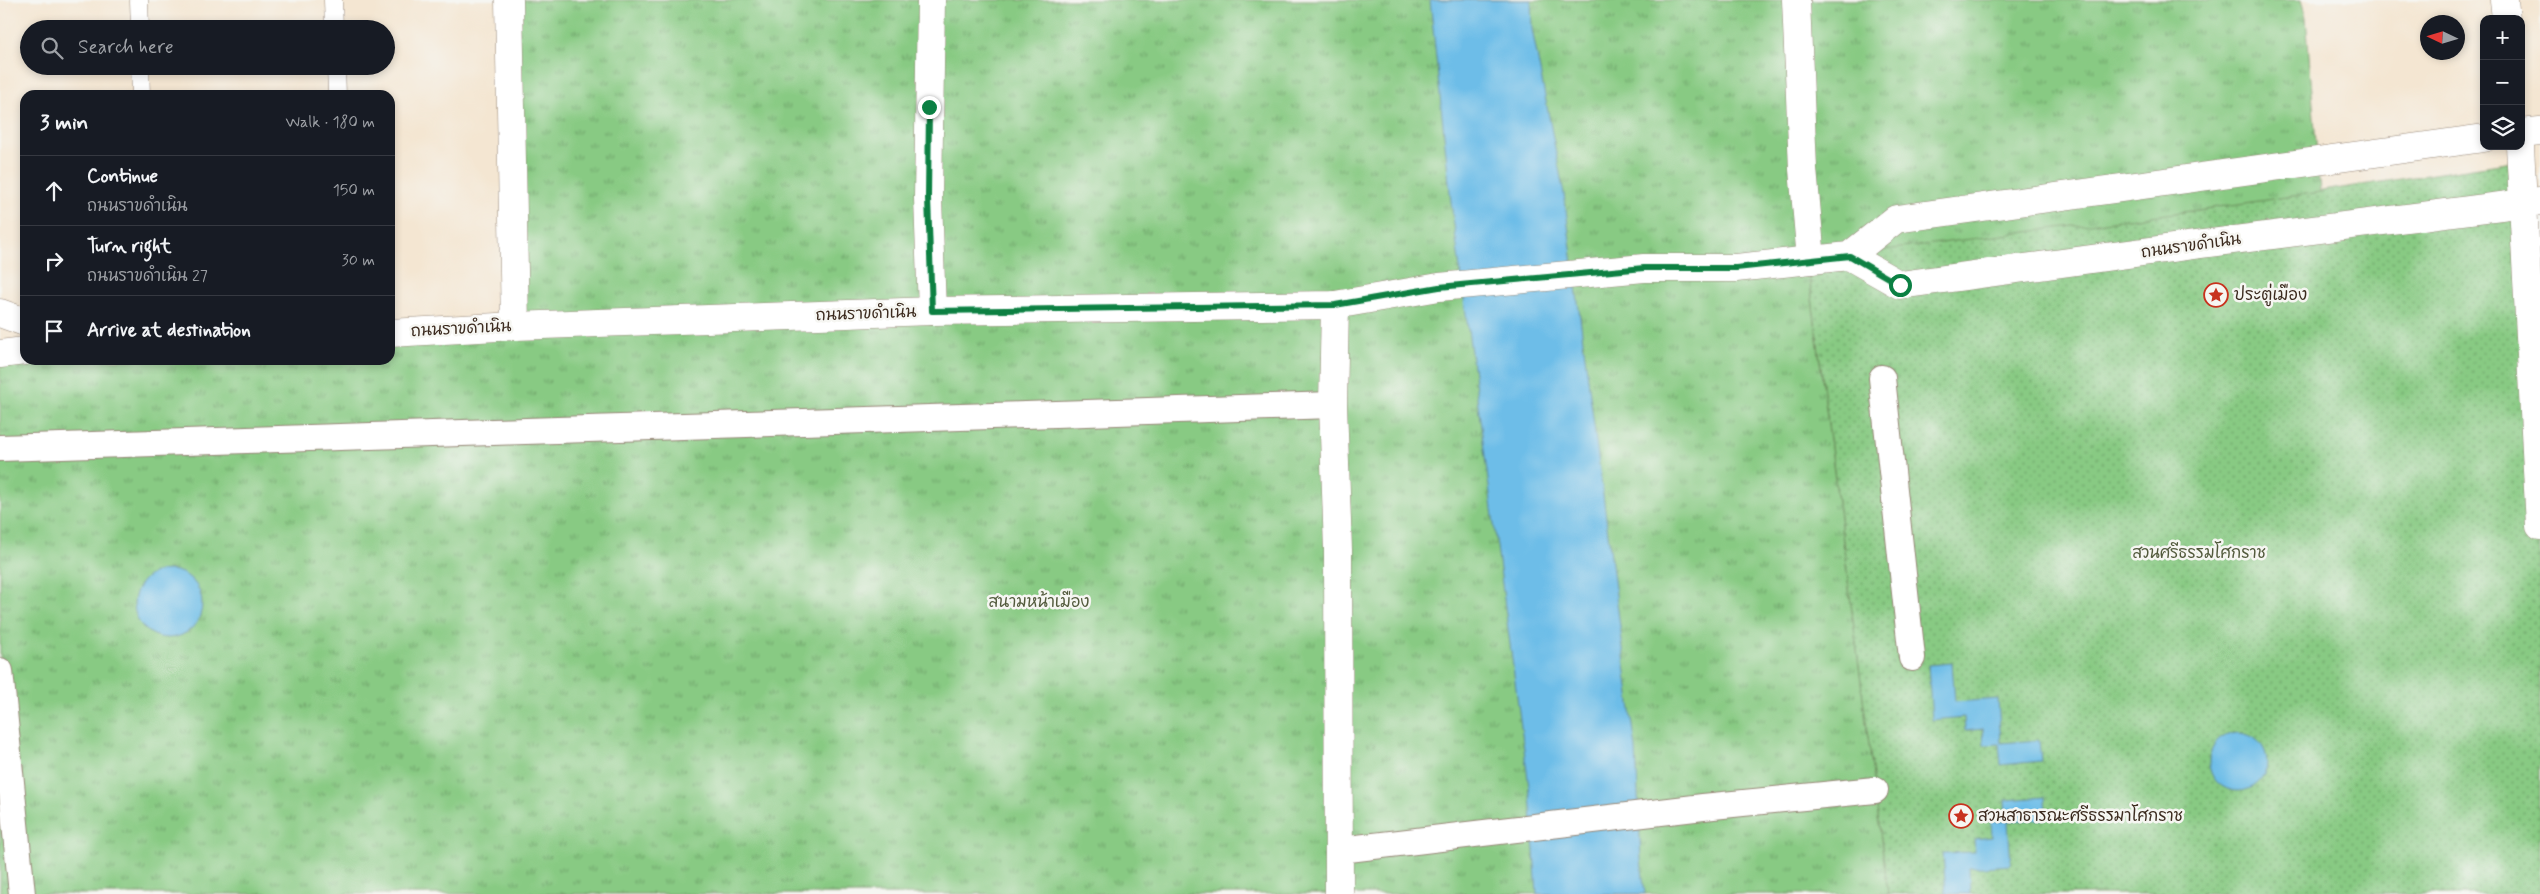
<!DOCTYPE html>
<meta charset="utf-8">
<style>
:root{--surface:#171b24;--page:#20242c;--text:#f1f3f6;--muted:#9ea1a6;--line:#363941}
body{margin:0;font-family:Mynerve,"Playpen Sans Thai",sans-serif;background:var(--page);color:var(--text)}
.controls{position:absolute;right:15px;top:15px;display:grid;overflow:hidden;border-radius:10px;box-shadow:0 2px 8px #0003}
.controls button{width:45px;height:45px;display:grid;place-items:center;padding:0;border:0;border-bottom:1px solid var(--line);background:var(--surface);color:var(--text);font:25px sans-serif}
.compass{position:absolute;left:2420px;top:15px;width:45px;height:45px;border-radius:50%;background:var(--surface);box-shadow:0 2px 8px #0003;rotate:274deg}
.stop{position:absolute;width:15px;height:15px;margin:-11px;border:4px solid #0b8043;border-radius:50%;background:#fff}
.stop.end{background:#0b8043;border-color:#fff;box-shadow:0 1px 5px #0008}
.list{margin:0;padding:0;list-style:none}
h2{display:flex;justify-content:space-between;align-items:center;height:65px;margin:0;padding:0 20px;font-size:21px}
h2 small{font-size:16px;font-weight:400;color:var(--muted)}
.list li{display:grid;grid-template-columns:32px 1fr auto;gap:15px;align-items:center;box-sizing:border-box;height:70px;padding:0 20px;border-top:1px solid var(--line)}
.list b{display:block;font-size:19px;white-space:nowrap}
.list p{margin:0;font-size:16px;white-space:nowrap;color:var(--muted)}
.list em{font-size:16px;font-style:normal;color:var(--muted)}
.icon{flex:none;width:28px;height:28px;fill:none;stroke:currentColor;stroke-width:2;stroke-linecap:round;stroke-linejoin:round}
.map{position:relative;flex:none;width:2540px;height:894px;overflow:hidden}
.search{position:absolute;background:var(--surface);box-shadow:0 2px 8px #0003;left:20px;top:20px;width:375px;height:55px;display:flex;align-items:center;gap:12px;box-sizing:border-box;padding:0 18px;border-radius:28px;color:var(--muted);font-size:19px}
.panel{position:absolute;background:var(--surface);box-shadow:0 2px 8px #0003;left:20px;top:90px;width:375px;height:275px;border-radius:15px}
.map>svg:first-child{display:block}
.grass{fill:url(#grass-dots);stroke:#627a50}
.park{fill:url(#park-tufts);stroke:#627a50}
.water{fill:#6dbde8;stroke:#547483}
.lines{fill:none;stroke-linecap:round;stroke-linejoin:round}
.service-casing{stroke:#988878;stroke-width:19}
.pedestrian-casing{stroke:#988878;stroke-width:28}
.minor-casing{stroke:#988878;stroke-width:29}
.secondary-casing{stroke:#988878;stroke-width:29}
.service{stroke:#fff;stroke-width:18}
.pedestrian{stroke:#fff;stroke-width:26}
.minor{stroke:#fff;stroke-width:28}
.secondary{stroke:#fff;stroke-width:28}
.route{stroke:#0b8043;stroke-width:6}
.labels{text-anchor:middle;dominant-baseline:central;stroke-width:5;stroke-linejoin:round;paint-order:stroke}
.street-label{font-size:16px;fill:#3b2a1e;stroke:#f6f6f2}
.poi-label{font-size:16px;fill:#3b2a1e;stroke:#f6f6f2;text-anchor:start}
.park-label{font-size:16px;fill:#525a3c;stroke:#f6f6f2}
</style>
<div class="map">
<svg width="2540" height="894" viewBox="0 0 2540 894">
<defs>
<pattern id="grass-dots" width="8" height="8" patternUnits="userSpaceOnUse" patternTransform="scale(1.25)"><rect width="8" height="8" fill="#88ca83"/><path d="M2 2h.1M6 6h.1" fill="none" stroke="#70a46b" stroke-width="1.8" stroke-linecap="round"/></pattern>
<pattern id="park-tufts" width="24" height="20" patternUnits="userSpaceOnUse" patternTransform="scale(1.25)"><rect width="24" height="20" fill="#88ca83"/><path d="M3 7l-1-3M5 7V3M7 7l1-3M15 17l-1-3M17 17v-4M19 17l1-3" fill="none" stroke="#70a46b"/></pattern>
</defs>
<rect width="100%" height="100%" fill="#f6f6f2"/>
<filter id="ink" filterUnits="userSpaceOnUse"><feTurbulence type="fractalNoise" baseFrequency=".02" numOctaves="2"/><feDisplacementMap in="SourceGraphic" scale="10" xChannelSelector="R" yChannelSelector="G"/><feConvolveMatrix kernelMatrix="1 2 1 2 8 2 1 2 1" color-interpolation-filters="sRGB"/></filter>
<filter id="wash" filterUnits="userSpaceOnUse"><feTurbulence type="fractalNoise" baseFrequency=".0096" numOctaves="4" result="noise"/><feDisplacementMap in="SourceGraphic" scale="20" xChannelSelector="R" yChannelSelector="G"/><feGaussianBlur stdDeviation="1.12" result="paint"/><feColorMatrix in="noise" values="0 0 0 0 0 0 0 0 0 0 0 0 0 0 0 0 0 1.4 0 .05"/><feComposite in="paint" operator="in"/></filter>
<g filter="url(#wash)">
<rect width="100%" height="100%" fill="#f4e6d2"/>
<path class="grass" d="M 2512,162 L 2540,526 L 2540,894 L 1888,894 L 1806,251 L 2191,211 Z"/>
<path class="park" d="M 509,0 L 2301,0 L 2306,17 L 2320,192 L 2191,211 L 1807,260 L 1888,894 L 0,894 L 0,354 L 25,360 L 390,360 L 390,333 L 515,326 Z"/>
<path class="water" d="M 1430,0 L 1531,0 L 1532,29 L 1564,194 L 1636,749 L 1641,860 L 1645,894 L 1537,894 L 1530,794 L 1451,202 Z
M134 604a34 34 0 1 1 68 0a34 34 0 1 1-68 0Z
M 1952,663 L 1955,702 L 1998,699 L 2001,743 L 2039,740 L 2041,761 L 2001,765 L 1999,744 L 1984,745 L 1983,729 L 1965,731 L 1964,717 L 1932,720 L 1928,665 Z
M2209 762a29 29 0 1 1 58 0a29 29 0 1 1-58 0Z
M 2045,797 L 2046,819 L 2008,821 L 2011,865 L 1969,868 L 1970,894 L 1946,894 L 1943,853 L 1975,852 L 1974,839 L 1992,837 L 1991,821 L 2006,821 L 2005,800 Z"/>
</g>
<g filter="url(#ink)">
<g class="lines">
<g class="service-casing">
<path id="service" d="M 139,0 L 140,29
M 333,0 L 334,29
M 140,66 L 141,95
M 336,66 L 337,95"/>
</g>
<g class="pedestrian-casing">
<path id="pedestrian" d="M 1882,378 L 1912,658
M 0,448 L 1333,405
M 0,671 L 22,894
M 1340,850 L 1703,807 L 1875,790"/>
</g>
<g class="minor-casing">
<path id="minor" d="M 509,0 L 515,326
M 931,0 L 928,198 L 932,311
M 1796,0 L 1803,169 L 1811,260
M 2504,0 L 2506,19
M 2520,146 L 2540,526
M 1335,305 L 1333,405 L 1338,550 L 1339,894"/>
</g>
<g class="secondary-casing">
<path id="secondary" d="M 2521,133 L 2540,131
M 1849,256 L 1900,285 L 2194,245 L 2540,201
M 0,313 L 25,322
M 390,333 L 515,326 L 932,311 L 1335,305 L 1439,287 L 1644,268 L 1736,268 L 1849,256 L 1896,219 L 2484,138
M 0,354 L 25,351"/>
</g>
<use href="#service" class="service"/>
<use href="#pedestrian" class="pedestrian"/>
<use href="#minor" class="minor"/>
<use href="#secondary" class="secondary"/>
</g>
</g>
<g class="lines" filter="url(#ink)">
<path class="route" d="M 929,107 L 928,198 L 932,311 L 1335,305 L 1439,287 L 1644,268 L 1736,268 L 1850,256 L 1900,285"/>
</g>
<defs>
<g id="sight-ring" transform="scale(1.25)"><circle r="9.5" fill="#f6f6f2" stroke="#c8321e" stroke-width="1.5"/><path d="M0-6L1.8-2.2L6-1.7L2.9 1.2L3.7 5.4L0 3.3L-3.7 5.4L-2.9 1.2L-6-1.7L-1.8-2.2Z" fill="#c8321e"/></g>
</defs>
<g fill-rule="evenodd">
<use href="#sight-ring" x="2216" y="295"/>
<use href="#sight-ring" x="1961" y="816"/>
</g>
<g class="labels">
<g class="street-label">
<text transform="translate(2191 246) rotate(-8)">ถนนราขดำเนิน</text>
<text transform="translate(866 314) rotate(-2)">ถนนราขดำเนิน</text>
<text transform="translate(461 329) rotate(-3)">ถนนราขดำเนิน</text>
</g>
<g class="poi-label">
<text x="2234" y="295">ประตู่เมือง</text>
<text x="1978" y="816">สวนสาธารณะศรีธรรมาโศกราช</text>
</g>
<g class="park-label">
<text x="2199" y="553">สวนศรีธรรมโศกราช</text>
<text x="1039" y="602">สนามหน้าเมือง</text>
</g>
</g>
</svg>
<div class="controls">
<button>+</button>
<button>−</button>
<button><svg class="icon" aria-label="layers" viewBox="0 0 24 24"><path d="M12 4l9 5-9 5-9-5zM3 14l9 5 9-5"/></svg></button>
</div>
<svg class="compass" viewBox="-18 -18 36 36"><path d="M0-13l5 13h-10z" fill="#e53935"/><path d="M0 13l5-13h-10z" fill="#9ea1a6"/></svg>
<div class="stop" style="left:1900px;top:285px"></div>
<div class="stop end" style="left:929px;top:107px"></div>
<div class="search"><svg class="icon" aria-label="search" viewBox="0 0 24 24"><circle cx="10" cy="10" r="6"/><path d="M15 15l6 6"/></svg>Search here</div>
<section class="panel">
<h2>3 min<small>Walk · 180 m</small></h2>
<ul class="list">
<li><svg class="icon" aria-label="ahead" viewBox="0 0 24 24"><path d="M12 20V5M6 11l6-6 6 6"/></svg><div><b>Continue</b><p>ถนนราขดำเนิน</p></div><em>150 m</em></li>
<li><svg class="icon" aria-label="right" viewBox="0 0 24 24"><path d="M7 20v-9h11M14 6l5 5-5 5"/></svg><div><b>Turn right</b><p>ถนนราขดำเนิน 27</p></div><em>30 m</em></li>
<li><svg class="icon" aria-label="arrive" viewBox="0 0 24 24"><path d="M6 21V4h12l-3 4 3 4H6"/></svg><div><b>Arrive at destination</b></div></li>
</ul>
</section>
</div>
